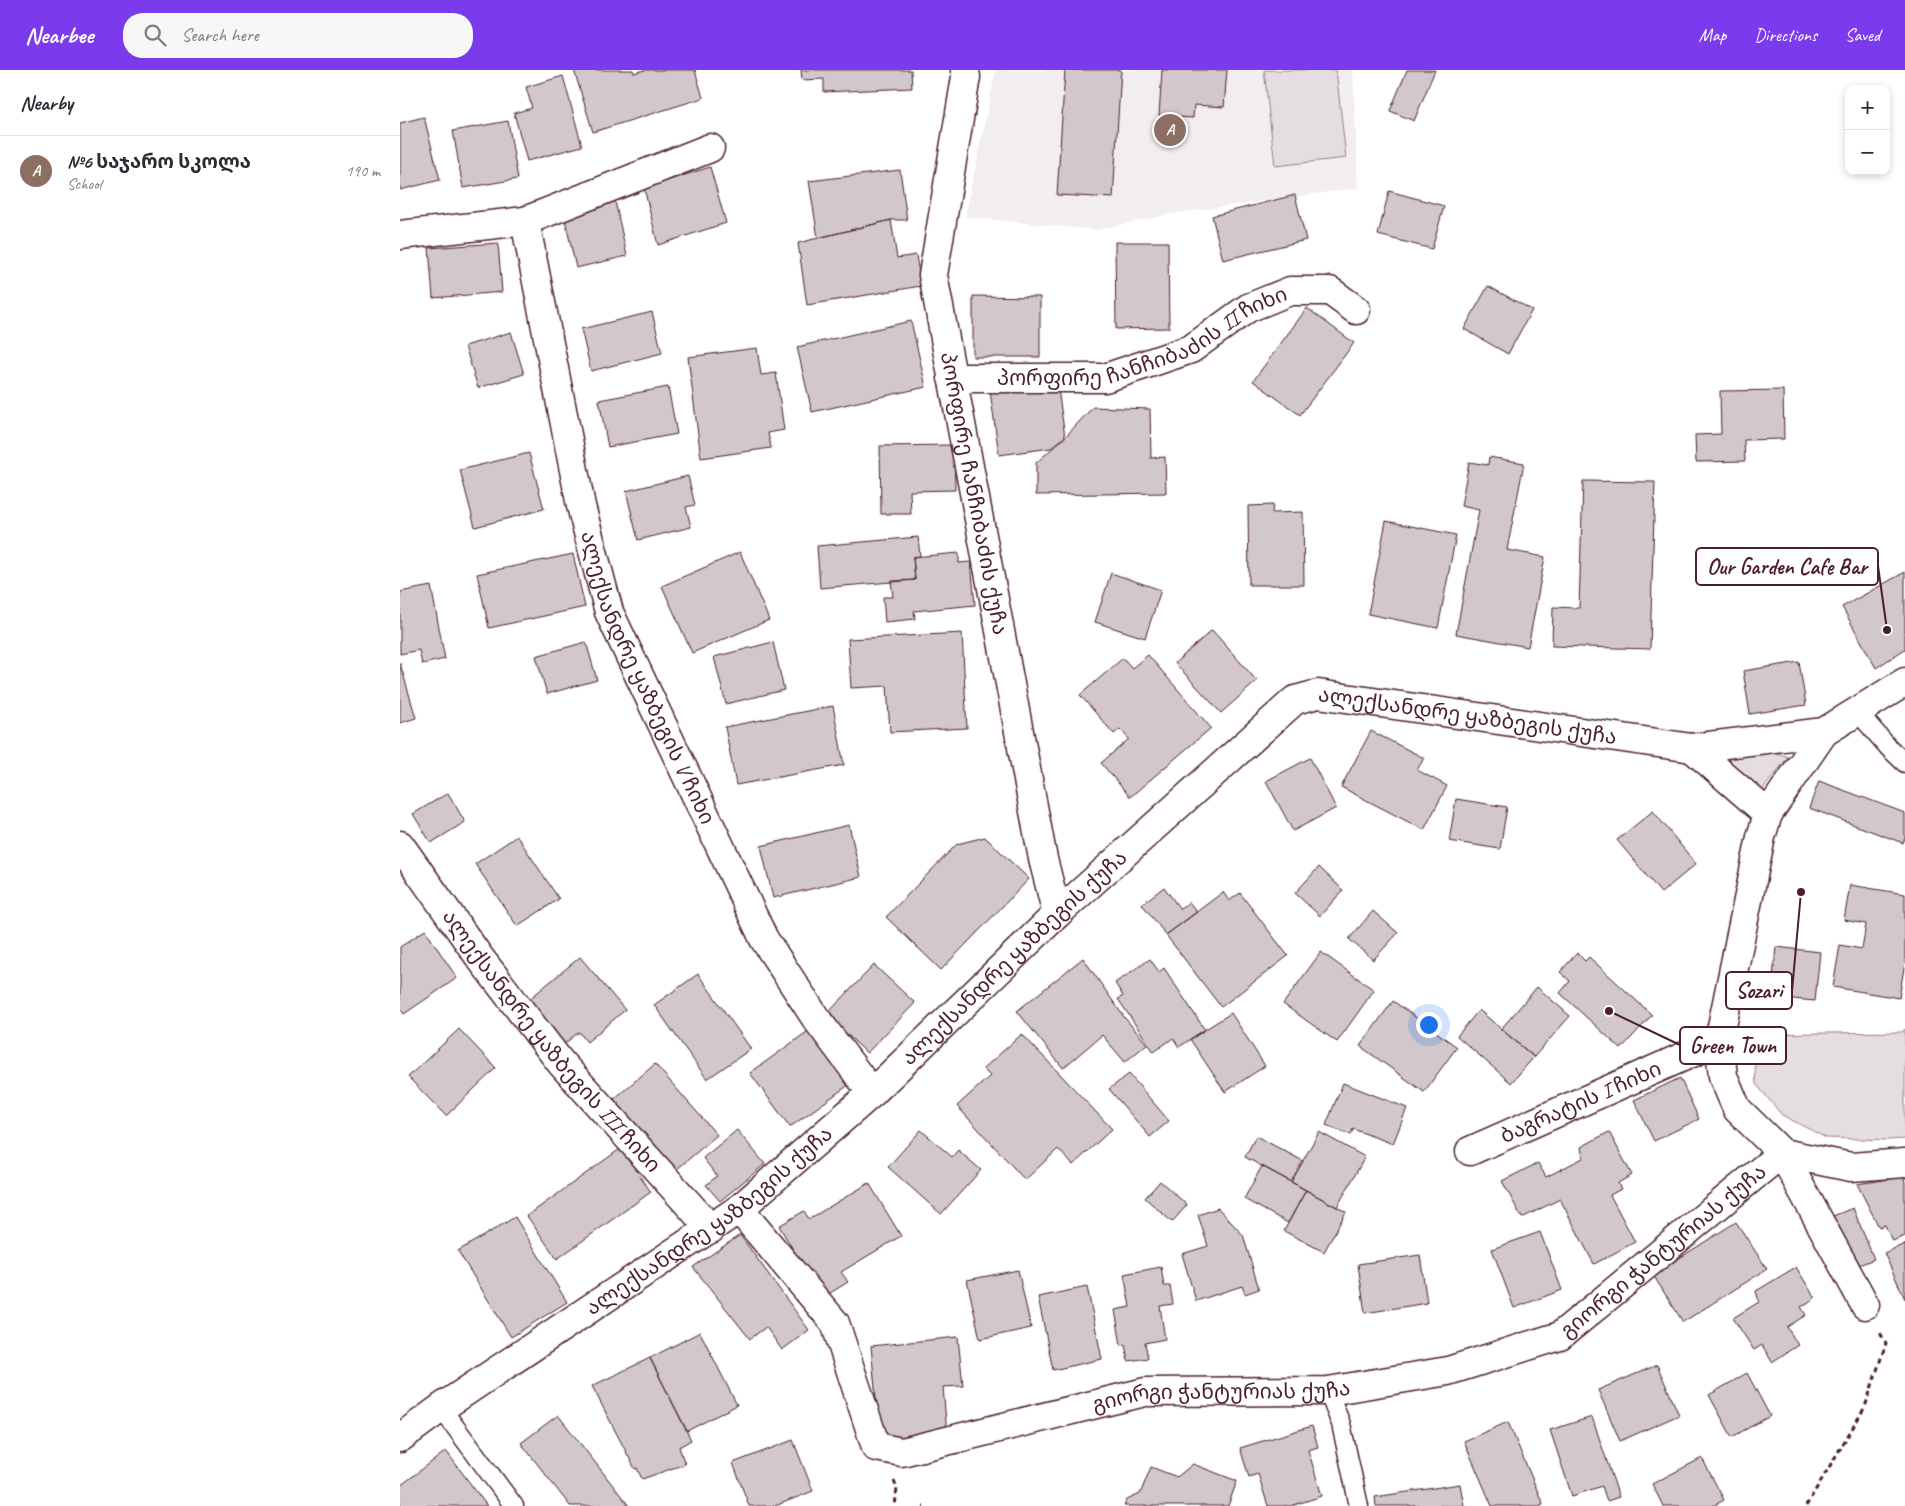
<!DOCTYPE html>
<meta charset="utf-8">
<style>
:root{--surface:#fff;--page:#f7f7f7;--text:#2b2b33;--muted:#7c7c81;--line:#e1e1e2;--accent:#7c3aed}
body{margin:0;font-family:Caveat,"Noto Sans Georgian",sans-serif;background:var(--page);color:var(--text)}
.controls{position:absolute;right:15px;top:15px;display:grid;overflow:hidden;border-radius:10px;box-shadow:0 2px 8px #0003}
.controls button{width:45px;height:45px;display:grid;place-items:center;padding:0;border:0;border-bottom:1px solid var(--line);background:var(--surface);color:var(--text);font:25px sans-serif}
.you{position:absolute;left:1028px;top:954px;width:18px;height:18px;margin:-12px;border:4px solid #fff;border-radius:50%;background:#1a73e8;box-shadow:0 0 0 8px #1a73e833}
.badge{display:grid;place-items:center;width:32px;height:32px;border-radius:50%;background:var(--accent);color:#fff;font-size:16px;font-weight:700}
.pin{position:absolute;translate:-50% -50%;border:2px solid #fff;box-shadow:0 1px 5px #0006}
.list{margin:0;padding:0;list-style:none}
h2{display:flex;justify-content:space-between;align-items:center;height:65px;margin:0;padding:0 20px;font-size:21px}
h2 small{font-size:16px;font-weight:400;color:var(--muted)}
.list li{display:grid;grid-template-columns:32px 1fr auto;gap:15px;align-items:center;box-sizing:border-box;height:70px;padding:0 20px;border-top:1px solid var(--line)}
.list b{display:block;font-size:19px;white-space:nowrap}
.list p{margin:0;font-size:16px;white-space:nowrap;color:var(--muted)}
.list em{font-size:16px;font-style:normal;color:var(--muted)}
.icon{flex:none;width:28px;height:28px;fill:none;stroke:currentColor;stroke-width:2;stroke-linecap:round;stroke-linejoin:round}
.map{position:relative;flex:none;width:1505px;height:1436px;overflow:hidden}
header{display:flex;align-items:center;gap:30px;box-sizing:border-box;height:70px;padding:0 25px;background:var(--accent);color:#fff}
header strong{font-size:24px}
nav{display:flex;gap:28px;margin-inline-start:auto;font-size:18px}
.search{width:350px;height:45px;background:var(--page);display:flex;align-items:center;gap:12px;box-sizing:border-box;padding:0 18px;border-radius:20px;color:var(--muted);font-size:19px}
main{display:flex}
aside{flex:1;background:var(--surface)}
.map>svg:first-child{display:block}
.built{fill:#f2eeef}
.green{fill:#e5dee0;stroke:#987e86}
.building{fill:#d2c7cb;stroke:#4a1f2b}
.lines{fill:none;stroke-linecap:round;stroke-linejoin:round}
.service-casing{stroke:#4a1f2b;stroke-width:21}
.minor-casing{stroke:#4a1f2b;stroke-width:31}
.tertiary-casing{stroke:#4a1f2b;stroke-width:31}
.path{stroke:#4a1f2b;stroke-width:3;stroke-dasharray:5 4;stroke-linecap:butt}
.service{stroke:#fff;stroke-width:18}
.minor{stroke:#fff;stroke-width:28}
.tertiary{stroke:#fff;stroke-width:28}
.labels{text-anchor:middle;dominant-baseline:central;stroke-width:4.5;stroke-linejoin:round;paint-order:stroke}
.street-label{font-size:21px;fill:#4a1f2b;stroke:#fff}
.leader{fill:none;stroke:#4a1f2b;stroke-width:2}
.callout-dot{fill:#4a1f2b;stroke:#fff;stroke-width:2}
.callout{fill:#fff;stroke:#4a1f2b;stroke-width:2}
.callout-label{font-size:22px;text-anchor:middle;font-weight:bold;fill:#4a1f2b}
</style>
<header>
<strong>Nearbee</strong>
<div class="search"><svg class="icon" aria-label="search" viewBox="0 0 24 24"><circle cx="10" cy="10" r="6"/><path d="M15 15l6 6"/></svg>Search here</div>
<nav><a>Map</a><a>Directions</a><a>Saved</a></nav>
</header>
<main>
<aside>
<h2>Nearby<small></small></h2>
<ul class="list">
<li><span class="badge" style="background:#8d6e63">A</span><div><b>№6 საჯარო სკოლა</b><p>School</p></div><em>190 m</em></li>
</ul>
</aside>
<div class="map">
<svg width="1505" height="1436" viewBox="0 0 1505 1436">
<rect width="100%" height="100%" fill="#fff"/>
<filter id="ink" filterUnits="userSpaceOnUse"><feTurbulence type="fractalNoise" baseFrequency=".02" numOctaves="2"/><feDisplacementMap in="SourceGraphic" scale="10" xChannelSelector="R" yChannelSelector="G"/><feConvolveMatrix kernelMatrix="1 2 1 2 8 2 1 2 1" color-interpolation-filters="sRGB"/></filter>
<g filter="url(#ink)">
<path class="built" d="M 596,0 L 953,0 L 958,118 L 771,144 L 696,160 L 565,147 Z"/>
<path class="green" d="M 864,0 L 936,0 L 946,88 L 875,96 Z
M 1369,680 L 1388,687 L 1357,727 L 1315,686 Z
M 1505,959 L 1505,1069 L 1487,1070 L 1426,1068 L 1382,1045 L 1356,1014 L 1353,964 L 1502,962 Z"/>
<path class="building" d="M 174,0 L 233,0 L 234,3 L 244,0 L 295,0 L 303,28 L 193,62 Z
M 401,0 L 511,0 L 512,18 L 424,22 L 424,9 L 402,10 Z
M 665,0 L 721,0 L 713,128 L 657,125 Z
M 762,0 L 827,0 L 824,37 L 794,35 L 793,48 L 759,46 Z
M 1007,0 L 1035,0 L 1014,51 L 990,41 Z
M 163,6 L 182,76 L 127,91 L 114,43 L 132,38 L 126,17 Z
M 24,47 L 40,110 L 0,120 L 0,53 Z
M 108,51 L 118,109 L 63,118 L 53,61 Z
M 310,97 L 326,153 L 258,175 L 244,118 Z
M 500,100 L 507,150 L 491,150 L 418,168 L 409,111 Z
M 989,121 L 1044,136 L 1032,179 L 978,165 Z
M 895,125 L 906,170 L 823,190 L 812,146 Z
M 214,127 L 227,186 L 176,198 L 164,145 Z
M 491,150 L 497,188 L 516,185 L 521,216 L 407,235 L 398,173 Z
M 715,172 L 768,172 L 769,258 L 716,259 Z
M 98,173 L 102,222 L 33,228 L 29,178 Z
M 1088,216 L 1132,240 L 1108,284 L 1064,259 Z
M 573,226 L 640,227 L 640,287 L 573,287 Z
M 907,238 L 954,273 L 900,345 L 853,311 Z
M 252,242 L 262,283 L 191,301 L 181,259 Z
M 511,251 L 526,317 L 412,342 L 397,277 Z
M 111,262 L 124,304 L 78,318 L 65,276 Z
M 357,278 L 361,305 L 376,303 L 384,360 L 368,363 L 371,378 L 301,388 L 288,287 Z
M 657,312 L 665,367 L 651,378 L 599,385 L 590,321 Z
M 268,317 L 277,364 L 208,377 L 199,330 Z
M 1383,320 L 1384,369 L 1344,370 L 1345,391 L 1296,392 L 1295,365 L 1321,364 L 1320,321 Z
M 693,337 L 750,339 L 751,388 L 765,387 L 766,423 L 636,425 L 636,393 L 665,367 Z
M 554,375 L 555,420 L 510,421 L 511,444 L 481,444 L 480,376 Z
M 129,383 L 144,439 L 75,457 L 60,400 Z
M 1089,387 L 1124,393 L 1107,480 L 1145,487 L 1128,577 L 1056,564 L 1079,440 L 1061,436 L 1069,392 L 1088,395 Z
M 288,406 L 295,435 L 286,437 L 291,457 L 238,470 L 226,421 Z
M 1183,411 L 1255,412 L 1250,579 L 1152,576 L 1153,537 L 1179,538 Z
M 873,435 L 872,443 L 903,442 L 904,515 L 849,515 L 848,436 Z
M 986,451 L 1056,465 L 1038,558 L 968,544 Z
M 518,467 L 520,486 L 513,487 L 515,510 L 420,518 L 417,476 Z
M 340,482 L 369,550 L 292,583 L 262,516 Z
M 559,483 L 559,493 L 571,492 L 575,535 L 514,541 L 515,549 L 485,552 L 483,527 L 493,527 L 491,511 L 515,510 L 513,487 Z
M 173,484 L 185,537 L 89,558 L 77,504 Z
M 1505,502 L 1505,579 L 1476,598 L 1442,537 Z
M 711,503 L 761,520 L 745,568 L 695,552 Z
M 31,516 L 45,589 L 22,594 L 19,580 L 0,584 L 0,522 Z
M 812,560 L 857,611 L 821,643 L 775,593 Z
M 562,563 L 567,658 L 490,662 L 487,616 L 451,618 L 448,569 Z
M 186,572 L 197,610 L 147,624 L 136,586 Z
M 373,572 L 384,620 L 326,634 L 314,587 Z
M 748,585 L 811,658 L 730,727 L 701,693 L 729,669 L 720,659 L 714,664 L 680,625 L 723,588 L 732,598 Z
M 1399,592 L 1406,635 L 1350,644 L 1343,601 Z
M 0,593 L 16,648 L 0,653 Z
M 433,636 L 444,695 L 336,715 L 325,657 Z
M 971,661 L 1024,688 L 1017,700 L 1047,716 L 1024,760 L 941,717 Z
M 910,688 L 936,738 L 893,761 L 866,711 Z
M 1419,711 L 1505,743 L 1505,768 L 1503,773 L 1409,738 Z
M 48,723 L 65,752 L 31,773 L 13,744 Z
M 1056,729 L 1107,737 L 1100,779 L 1049,771 Z
M 1253,741 L 1296,794 L 1261,823 L 1217,770 Z
M 449,755 L 461,807 L 373,828 L 361,776 Z
M 117,766 L 159,829 L 117,856 L 75,794 Z
M 585,767 L 629,809 L 541,900 L 486,847 L 557,774 Z
M 919,797 L 943,820 L 920,846 L 895,823 Z
M 1450,815 L 1505,824 L 1505,892 L 1499,928 L 1433,917 L 1440,875 L 1462,879 L 1466,854 L 1444,850 Z
M 764,817 L 780,839 L 789,832 L 797,842 L 766,865 L 742,834 Z
M 823,822 L 829,831 L 840,823 L 888,886 L 821,937 L 766,865 Z
M 973,841 L 998,863 L 973,890 L 949,869 Z
M 25,860 L 57,908 L 4,944 L 0,938 L 0,877 Z
M 1376,877 L 1420,882 L 1415,931 L 1371,927 Z
M 921,882 L 974,920 L 937,972 L 883,934 Z
M 1177,883 L 1185,891 L 1189,887 L 1252,945 L 1221,979 L 1160,923 L 1170,911 L 1160,902 Z
M 180,887 L 225,940 L 187,972 L 179,962 L 164,974 L 127,931 Z
M 683,888 L 724,947 L 747,974 L 725,992 L 702,965 L 663,998 L 617,941 Z
M 750,889 L 759,902 L 764,898 L 805,960 L 779,977 L 773,968 L 754,982 L 718,929 L 723,926 L 715,913 Z
M 474,895 L 515,933 L 467,983 L 426,945 Z
M 298,904 L 351,979 L 307,1009 L 254,935 Z
M 1137,917 L 1170,946 L 1134,987 L 1101,959 Z
M 993,931 L 1057,977 L 1024,1022 L 960,976 Z
M 1079,940 L 1134,987 L 1111,1013 L 1057,966 Z
M 831,943 L 865,996 L 825,1022 L 790,969 Z
M 59,959 L 96,998 L 46,1046 L 8,1007 Z
M 411,959 L 450,1014 L 390,1057 L 350,1003 Z
M 622,964 L 712,1059 L 673,1095 L 658,1079 L 625,1110 L 557,1036 L 590,1006 L 583,999 Z
M 255,994 L 317,1065 L 276,1100 L 214,1029 Z
M 729,1004 L 769,1051 L 750,1067 L 709,1019 Z
M 1280,1008 L 1299,1049 L 1254,1071 L 1234,1030 Z
M 943,1013 L 1007,1038 L 993,1074 L 953,1059 L 951,1065 L 926,1055 Z
M 337,1060 L 365,1094 L 320,1131 L 306,1115 L 317,1106 L 303,1088 Z
M 521,1060 L 552,1087 L 558,1080 L 581,1100 L 541,1144 L 488,1097 Z
M 919,1062 L 965,1087 L 937,1137 L 891,1112 Z
M 1209,1062 L 1232,1105 L 1218,1113 L 1221,1119 L 1210,1125 L 1235,1172 L 1194,1194 L 1160,1129 L 1122,1148 L 1102,1111 L 1138,1093 L 1146,1107 L 1183,1088 L 1181,1077 Z
M 856,1066 L 903,1091 L 891,1112 L 845,1087 Z
M 220,1079 L 251,1122 L 157,1189 L 127,1146 Z
M 862,1096 L 906,1120 L 888,1153 L 844,1129 Z
M 1503,1107 L 1505,1112 L 1505,1166 L 1492,1171 L 1485,1155 L 1479,1157 L 1457,1114 Z
M 760,1111 L 787,1135 L 772,1152 L 745,1128 Z
M 469,1113 L 501,1166 L 441,1202 L 448,1212 L 422,1228 L 379,1156 L 404,1141 L 409,1149 Z
M 906,1120 L 946,1142 L 924,1182 L 884,1161 Z
M 818,1138 L 843,1165 L 859,1219 L 845,1224 L 842,1216 L 796,1231 L 782,1184 L 808,1176 L 798,1145 Z
M 1453,1138 L 1474,1189 L 1449,1199 L 1428,1148 Z
M 115,1147 L 167,1232 L 111,1267 L 58,1181 Z
M 1336,1152 L 1367,1199 L 1283,1252 L 1253,1205 Z
M 1140,1162 L 1162,1220 L 1114,1238 L 1092,1179 Z
M 340,1165 L 409,1260 L 382,1280 L 366,1257 L 350,1269 L 293,1197 Z
M 1505,1174 L 1505,1229 L 1484,1183 Z
M 1020,1185 L 1027,1233 L 965,1243 L 958,1194 Z
M 761,1197 L 764,1216 L 770,1216 L 773,1234 L 760,1236 L 765,1269 L 745,1273 L 748,1288 L 728,1291 L 725,1274 L 721,1275 L 715,1240 L 730,1237 L 724,1204 Z
M 1396,1197 L 1415,1228 L 1401,1237 L 1406,1245 L 1387,1257 L 1398,1275 L 1372,1292 L 1362,1275 L 1354,1280 L 1333,1248 L 1359,1232 L 1356,1221 Z
M 618,1200 L 631,1258 L 580,1269 L 567,1210 Z
M 687,1217 L 702,1289 L 653,1300 L 638,1227 Z
M 300,1262 L 337,1335 L 287,1361 L 250,1288 Z
M 558,1267 L 563,1316 L 543,1317 L 547,1364 L 480,1371 L 471,1276 Z
M 250,1288 L 291,1370 L 279,1377 L 285,1394 L 242,1409 L 237,1398 L 235,1399 L 192,1316 Z
M 1257,1295 L 1279,1345 L 1220,1371 L 1198,1320 Z
M 1347,1303 L 1370,1346 L 1332,1367 L 1309,1325 Z
M 158,1345 L 229,1436 L 170,1436 L 121,1373 Z
M 1192,1347 L 1219,1427 L 1207,1431 L 1202,1416 L 1172,1426 L 1150,1360 Z
M 1108,1352 L 1143,1434 L 1139,1436 L 1092,1436 L 1064,1371 Z
M 912,1356 L 918,1377 L 908,1380 L 922,1426 L 891,1436 L 868,1436 L 858,1404 L 849,1407 L 840,1378 Z
M 393,1370 L 413,1421 L 375,1436 L 349,1436 L 333,1393 Z
M 46,1381 L 87,1436 L 0,1436 L 0,1416 Z
M 1302,1388 L 1324,1430 L 1313,1436 L 1263,1436 L 1252,1414 Z
M 793,1394 L 837,1411 L 828,1436 L 724,1436 L 727,1430 L 740,1424 L 751,1397 L 777,1407 Z
M 1060,1414 L 1064,1436 L 976,1436 L 975,1427 Z"/>
<g class="lines">
<g class="service-casing">
<path id="service" d="M 1457,641 L 1488,677 L 1505,693
M 928,1321 L 941,1354 L 959,1436
M 41,1338 L 114,1436"/>
</g>
<g class="minor-casing">
<g id="minor">
<path id="s1" d="M 565,0 L 566,7 L 533,205 L 643,789 L 657,844"/>
<path d="M 125,151 L 310,78"/>
<path id="s2" d="M 0,165 L 125,151 L 181,436 L 209,542 L 364,869 L 415,947 L 472,1023"/>
<path id="s3" d="M 552,308 L 705,308 L 791,279 L 848,238 L 890,221 L 930,221 L 956,240"/>
<path d="M 1424,662 L 1368,744 L 1361,767 L 1319,971 L 1323,1006 L 1337,1039 L 1382,1083 L 1451,1097 L 1505,1093"/>
<path d="M 1292,678 L 1368,744"/>
<path id="s4" d="M 0,775 L 80,888 L 161,993 L 311,1159"/>
<path id="s5" d="M 1070,1081 L 1319,971"/>
<path d="M 1382,1083 L 1465,1235"/>
<path id="s6" d="M 339,1139 L 435,1253 L 476,1377 L 502,1382 L 745,1322 L 928,1321 L 1048,1301 L 1160,1266 L 1382,1083"/>
</g>
</g>
<g class="tertiary-casing">
<g id="tertiary">
<path id="s7" d="M 0,1368 L 41,1338 L 339,1139 L 472,1023 L 657,844 L 895,630 L 918,624 L 1292,678 L 1424,662 L 1505,612"/>
</g>
</g>
<path class="path" d="M 494,1411 L 497,1418 L 495,1436
M 523,1436 L 524,1436
M 1406,1436 L 1465,1337 L 1486,1273 L 1479,1261"/>
<use href="#service" class="service"/>
<use href="#minor" class="minor"/>
<use href="#tertiary" class="tertiary"/>
</g>
</g>
<g class="labels">
<g class="street-label">
<text stroke="none"><textPath href="#s3" startOffset="200">პორფირე ჩანჩიბაძის II ჩიხი</textPath></text>
<text stroke="none"><textPath href="#s1" startOffset="430">პორფირე ჩანჩიბაძის ქუჩა</textPath></text>
<text stroke="none"><textPath href="#s2" startOffset="601">ალექსანდრე ყაზბეგის V ჩიხი</textPath></text>
<text stroke="none"><textPath href="#s7" startOffset="1338">ალექსანდრე ყაზბეგის ქუჩა</textPath></text>
<text stroke="none"><textPath href="#s7" startOffset="782">ალექსანდრე ყაზბეგის ქუჩა</textPath></text>
<text stroke="none"><textPath href="#s4" startOffset="248">ალექსანდრე ყაზბეგის III ჩიხი</textPath></text>
<text stroke="none"><textPath href="#s5" startOffset="121">ბაგრატის I ჩიხი</textPath></text>
<text stroke="none"><textPath href="#s7" startOffset="378">ალექსანდრე ყაზბეგის ქუჩა</textPath></text>
<text stroke="none"><textPath href="#s6" startOffset="1112">გიორგი ჭანტურიას ქუჩა</textPath></text>
<text stroke="none"><textPath href="#s6" startOffset="632">გიორგი ჭანტურიას ქუჩა</textPath></text>
</g>
</g>
<path class="leader" d="M1487 560L1478 496M1401 822L1392 921M1209 941L1280 975"/>
<g class="callout-dot">
<circle cx="1487" cy="560" r="5"/>
<circle cx="1401" cy="822" r="5"/>
<circle cx="1209" cy="941" r="5"/>
</g>
<g class="callout">
<rect x="1296" y="478" width="182" height="37" rx="5"/>
<rect x="1326" y="902" width="66" height="37" rx="5"/>
<rect x="1280" y="957" width="106" height="37" rx="5"/>
</g>
<g class="callout-label">
<text x="1387" y="504">Our Garden Cafe Bar</text>
<text x="1359" y="928">Sozari</text>
<text x="1333" y="983">Green Town</text>
</g>
</svg>
<div class="controls">
<button>+</button>
<button>−</button>
</div>
<div class="you"></div>
<div class="pin badge" style="left:770px;top:60px;background:#8d6e63">A</div>
</div>
</main>
